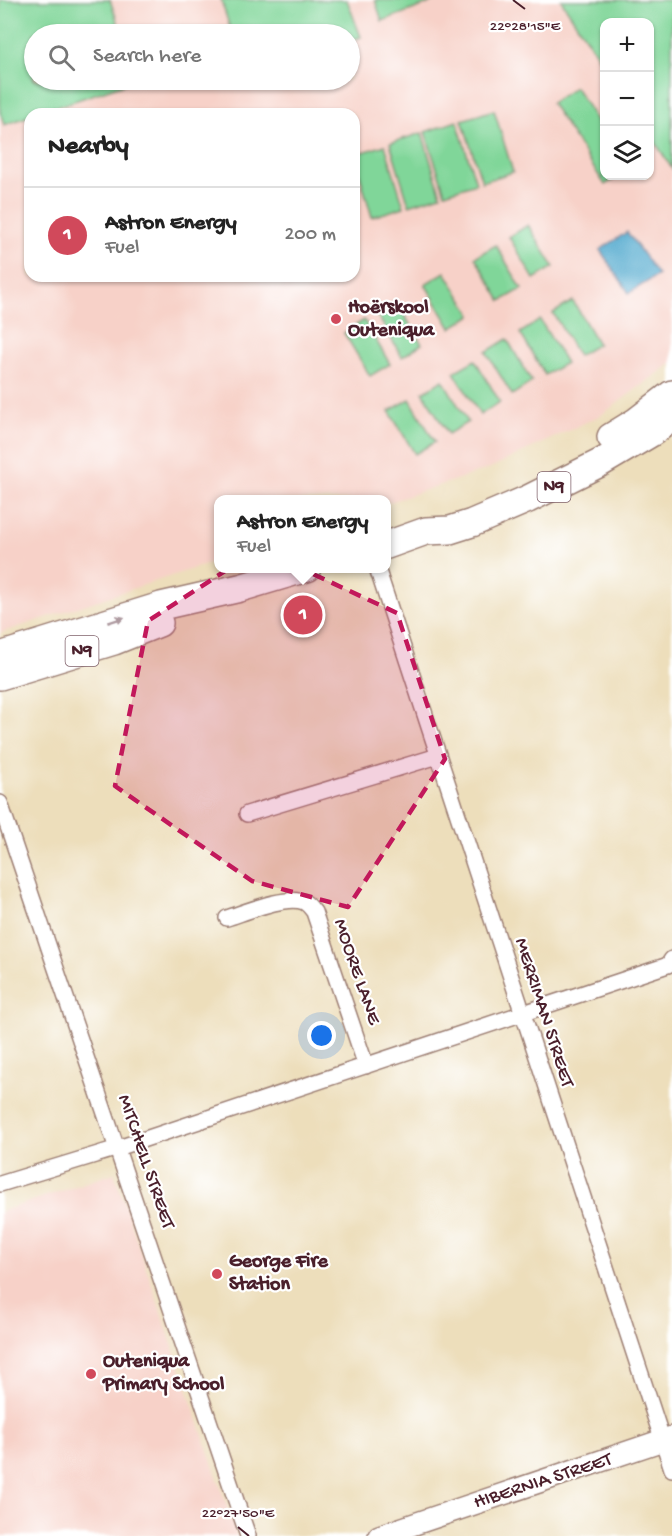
<!DOCTYPE html>
<meta charset="utf-8">
<style>
:root{--surface:#fff;--page:#f6f6f6;--text:#222;--muted:#767676;--line:#e0e0e0;--accent:#d1495b}
body{margin:0;font-family:"Gochi Hand",sans-serif;background:var(--page);color:var(--text)}
.controls{position:absolute;right:18px;top:18px;display:grid;overflow:hidden;border-radius:12px;box-shadow:0 2px 4px #0004}
.controls button{width:54px;height:54px;display:grid;place-items:center;padding:0;border:0;border-bottom:2px solid var(--line);background:var(--surface);color:var(--text);font:30px sans-serif}
.you{position:absolute;left:322px;top:1036px;width:21px;height:21px;margin:-15px;border:4px solid #fff;border-radius:50%;background:#1a73e8;box-shadow:0 0 0 9px #1a73e833}
.badge{display:grid;place-items:center;width:39px;height:39px;border-radius:50%;background:var(--accent);color:#fff;font-size:20px;font-weight:700}
.pin{position:absolute;translate:-50% -50%;border:3px solid #fff;box-shadow:0 2px 6px #0006}
.popup{position:absolute;left:214px;top:495px;width:177px;height:78px;box-sizing:border-box;display:grid;place-content:center;border-radius:12px;background:var(--surface);filter:drop-shadow(0 2px 4px #0005);font-size:20px;white-space:nowrap;color:var(--muted)}
.popup b{font-size:22px;color:var(--text)}
.popup::after{content:'';position:absolute;left:50%;top:100%;margin-left:-12px;border:12px solid transparent;border-top-color:var(--surface)}
.list{margin:0;padding:0;list-style:none}
h2{display:flex;justify-content:space-between;align-items:center;height:78px;margin:0;padding:0 24px;font-size:26px}
h2 small{font-size:20px;font-weight:400;color:var(--muted)}
.list li{display:grid;grid-template-columns:39px 1fr auto;gap:18px;align-items:center;box-sizing:border-box;height:96px;padding:0 24px;border-top:2px solid var(--line)}
.list b{display:block;font-size:22px;white-space:nowrap}
.list p{margin:0;font-size:20px;white-space:nowrap;color:var(--muted)}
.list em{font-size:20px;font-style:normal;color:var(--muted)}
.icon{flex:none;width:33px;height:33px;fill:none;stroke:currentColor;stroke-width:2;stroke-linecap:round;stroke-linejoin:round}
.map{position:relative;flex:none;width:672px;height:1536px;overflow:hidden}
.search{position:absolute;background:var(--surface);box-shadow:0 2px 4px #0004;left:24px;top:24px;width:336px;height:66px;display:flex;align-items:center;gap:15px;box-sizing:border-box;padding:0 21px;border-radius:33px;color:var(--muted);font-size:22px}
.panel{position:absolute;background:var(--surface);box-shadow:0 2px 4px #0004;left:24px;top:108px;width:336px;height:174px;border-radius:18px}
.map>svg:first-child{display:block}
.built{fill:#f7d1c8;fill-rule:evenodd}
.garden{fill:#80d699;stroke:#657a62;stroke-width:1.5}
.water{fill:#50a8cd;stroke:#4d647c;stroke-width:1.5}
.lines{fill:none;stroke-linecap:round;stroke-linejoin:round}
.street-casing{stroke:#9c7e73;stroke-width:18}
.secondary-casing{stroke:#9c7e73;stroke-width:24}
.highway-casing{stroke:#9c7e73;stroke-width:30}
.street{stroke:#fff;stroke-width:15}
.secondary{stroke:#fff;stroke-width:21}
.highway{stroke:#fff;stroke-width:27}
.oneway{fill:#ae9aa0}
.marked{fill:#c2185b;fill-opacity:0.2;stroke:#c2185b;stroke-width:4.5;stroke-dasharray:12 8;stroke-linejoin:round}
.ticks{fill:none;stroke:#4a1f2b;stroke-width:2}
.poi-dot{fill:#d1495b;stroke:#fff;stroke-width:2}
.labels{text-anchor:middle;dominant-baseline:central;stroke-width:4.5;stroke-linejoin:round;paint-order:stroke}
.shield{fill:#fff;stroke:#80626b;stroke-width:1.5}
.shield-label{font-size:18px;font-weight:bold;fill:#4a1f2b}
.poi-label{font-size:20px;font-weight:bold;fill:#4a1f2b;stroke:#fff;text-anchor:start}
.street-label{font-size:20px;fill:#4a1f2b;stroke:#fff}
.ticks-label{font-size:15px;text-anchor:middle;fill:#4a1f2b;stroke:#fff;stroke-width:4.5;stroke-linejoin:round;paint-order:stroke}
</style>
<div class="map">
<svg width="672" height="1536" viewBox="0 0 672 1536">
<rect width="100%" height="100%" fill="#fff"/>
<filter id="ink" filterUnits="userSpaceOnUse"><feTurbulence type="fractalNoise" baseFrequency=".0167" numOctaves="2"/><feDisplacementMap in="SourceGraphic" scale="12" xChannelSelector="R" yChannelSelector="G"/><feConvolveMatrix kernelMatrix="1 2 1 2 8 2 1 2 1" color-interpolation-filters="sRGB"/></filter>
<filter id="wash" filterUnits="userSpaceOnUse"><feTurbulence type="fractalNoise" baseFrequency=".008" numOctaves="4" result="noise"/><feDisplacementMap in="SourceGraphic" scale="24" xChannelSelector="R" yChannelSelector="G"/><feGaussianBlur stdDeviation="1.35" result="paint"/><feColorMatrix in="noise" values="0 0 0 0 0 0 0 0 0 0 0 0 0 0 0 0 0 1.4 0 .05"/><feComposite in="paint" operator="in"/></filter>
<g filter="url(#wash)">
<rect width="100%" height="100%" fill="#eddebb"/>
<path class="built" d="M 0,0 L 672,0 L 672,363 L 601,415 L 488,469 L 387,503 L 387,500 L 219,500 L 219,560 L 0,633 ZM 604,22 L 650,22 L 650,176 L 604,176 ZM 34,34 L 350,34 L 350,80 L 34,80 ZM 30,114 L 354,114 L 354,276 L 30,276 Z
M 114,1173 L 237,1536 L 0,1536 L 0,1212 Z"/>
<path class="garden" d="M 0,0 L 110,0 L 122,34 L 34,34 L 34,80 L 136,80 L 36,114 L 30,114 L 30,116 L 4,125 L 0,112 Z
M 221,0 L 347,0 L 361,37 L 350,41 L 350,34 L 232,34 Z
M 375,0 L 439,0 L 382,21 Z
M 561,0 L 672,0 L 672,169 L 650,134 L 650,22 L 604,22 L 604,66 Z
M 575,87 L 604,133 L 604,176 L 619,176 L 605,185 L 551,103 Z
M 494,110 L 513,172 L 482,182 L 462,120 Z
M 457,121 L 476,183 L 445,193 L 425,132 Z
M 422,133 L 441,195 L 409,205 L 390,143 Z
M 385,145 L 404,207 L 372,217 L 354,155 Z
M 528,225 L 554,267 L 534,279 L 509,237 Z
M 496,245 L 522,289 L 501,301 L 475,257 Z
M 445,272 L 472,315 L 451,328 L 425,284 Z
M 396,301 L 422,344 L 402,357 L 376,313 Z
M 573,301 L 598,344 L 578,356 L 553,313 Z
M 364,320 L 390,364 L 370,376 L 344,333 Z
M 540,320 L 566,363 L 545,375 L 520,333 Z
M 507,339 L 532,382 L 512,395 L 486,352 Z
M 475,360 L 500,402 L 480,415 L 454,372 Z
M 443,380 L 468,422 L 448,434 L 423,392 Z
M 410,399 L 435,442 L 415,454 L 389,411 Z"/>
<path class="water" d="M 627,232 L 658,275 L 629,293 L 600,250 Z"/>
</g>
<g filter="url(#ink)">
<g class="lines">
<g class="street-casing">
<path id="street" d="M 377,568 L 672,1469
M 0,803 L 248,1536
M 247,814 L 438,756
M 227,918 C 246,912 286,895 304,902 C 308,904 311,908 314,912 L 366,1066
M 0,1184 L 118,1148 L 668,965 L 672,959"/>
</g>
<g class="secondary-casing">
<path id="secondary" d="M 379,1536 L 672,1437"/>
</g>
<g class="highway-casing">
<path id="highway" d="M 611,437 L 637,421 L 672,394
M 387,545 L 426,531 L 450,530 L 472,523 L 528,499 L 602,462 L 651,433 L 672,418
M 0,656 L 161,606 L 240,588 L 307,568
M 0,676 L 114,641 L 159,623"/>
</g>
<use href="#street" class="street"/>
<use href="#secondary" class="secondary"/>
<use href="#highway" class="highway"/>
</g>
<defs><path id="oneway-solid" d="M-6-.8H1V-3.2L6.5 0L1 3.2V.8H-6Z" transform="scale(1.5)"/></defs>
<use class="oneway" href="#oneway-solid" transform="translate(116 620) rotate(-18)"/>
</g>
<path class="marked" d="M 259,549 L 397,613 L 445,759 L 348,907 L 252,881 L 115,786 L 148,621 Z"/>
<path class="ticks" d="M 513,0 L 525,9M 238,1527 L 249,1536"/>
<g class="poi-dot">
<circle cx="336" cy="319" r="6"/>
<circle cx="217" cy="1274" r="6"/>
<circle cx="91" cy="1374" r="6"/>
</g>
<g class="labels">
<g class="shield">
<rect x="537.5" y="472" width="33" height="30" rx="4.5"/>
<rect x="65.5" y="636" width="33" height="30" rx="4.5"/>
</g>
<g class="shield-label">
<text x="554" y="487">N9</text>
<text x="82" y="651">N9</text>
</g>
<g class="poi-label">
<text x="348" y="308">Hoërskool<tspan x="348" dy="23">Outeniqua</tspan></text>
<text x="229" y="1262">George Fire<tspan x="229" dy="23">Station</tspan></text>
<text x="103" y="1362">Outeniqua<tspan x="103" dy="23">Primary School</tspan></text>
</g>
<g class="street-label">
<text transform="translate(356 972) rotate(71)">MOORE LANE</text>
<text transform="translate(543 1013) rotate(72)">MERRIMAN STREET</text>
<text transform="translate(145 1162) rotate(71)">MITCHELL STREET</text>
<text transform="translate(543 1482) rotate(-18)">HIBERNIA STREET</text>
</g>
</g>
<g class="ticks-label">
<text x="525" y="30">22°28'15"E</text>
<text x="238" y="1517">22°27'50"E</text>
</g>
</svg>
<div class="controls">
<button>+</button>
<button>−</button>
<button><svg class="icon" aria-label="layers" viewBox="0 0 24 24"><path d="M12 4l9 5-9 5-9-5zM3 14l9 5 9-5"/></svg></button>
</div>
<div class="you"></div>
<div class="pin badge" style="left:303px;top:615px">1</div>
<div class="popup"><b>Astron Energy</b>Fuel</div>
<div class="search"><svg class="icon" aria-label="search" viewBox="0 0 24 24"><circle cx="10" cy="10" r="6"/><path d="M15 15l6 6"/></svg>Search here</div>
<section class="panel">
<h2>Nearby<small></small></h2>
<ul class="list">
<li><span class="badge">1</span><div><b>Astron Energy</b><p>Fuel</p></div><em>200 m</em></li>
</ul>
</section>
</div>
